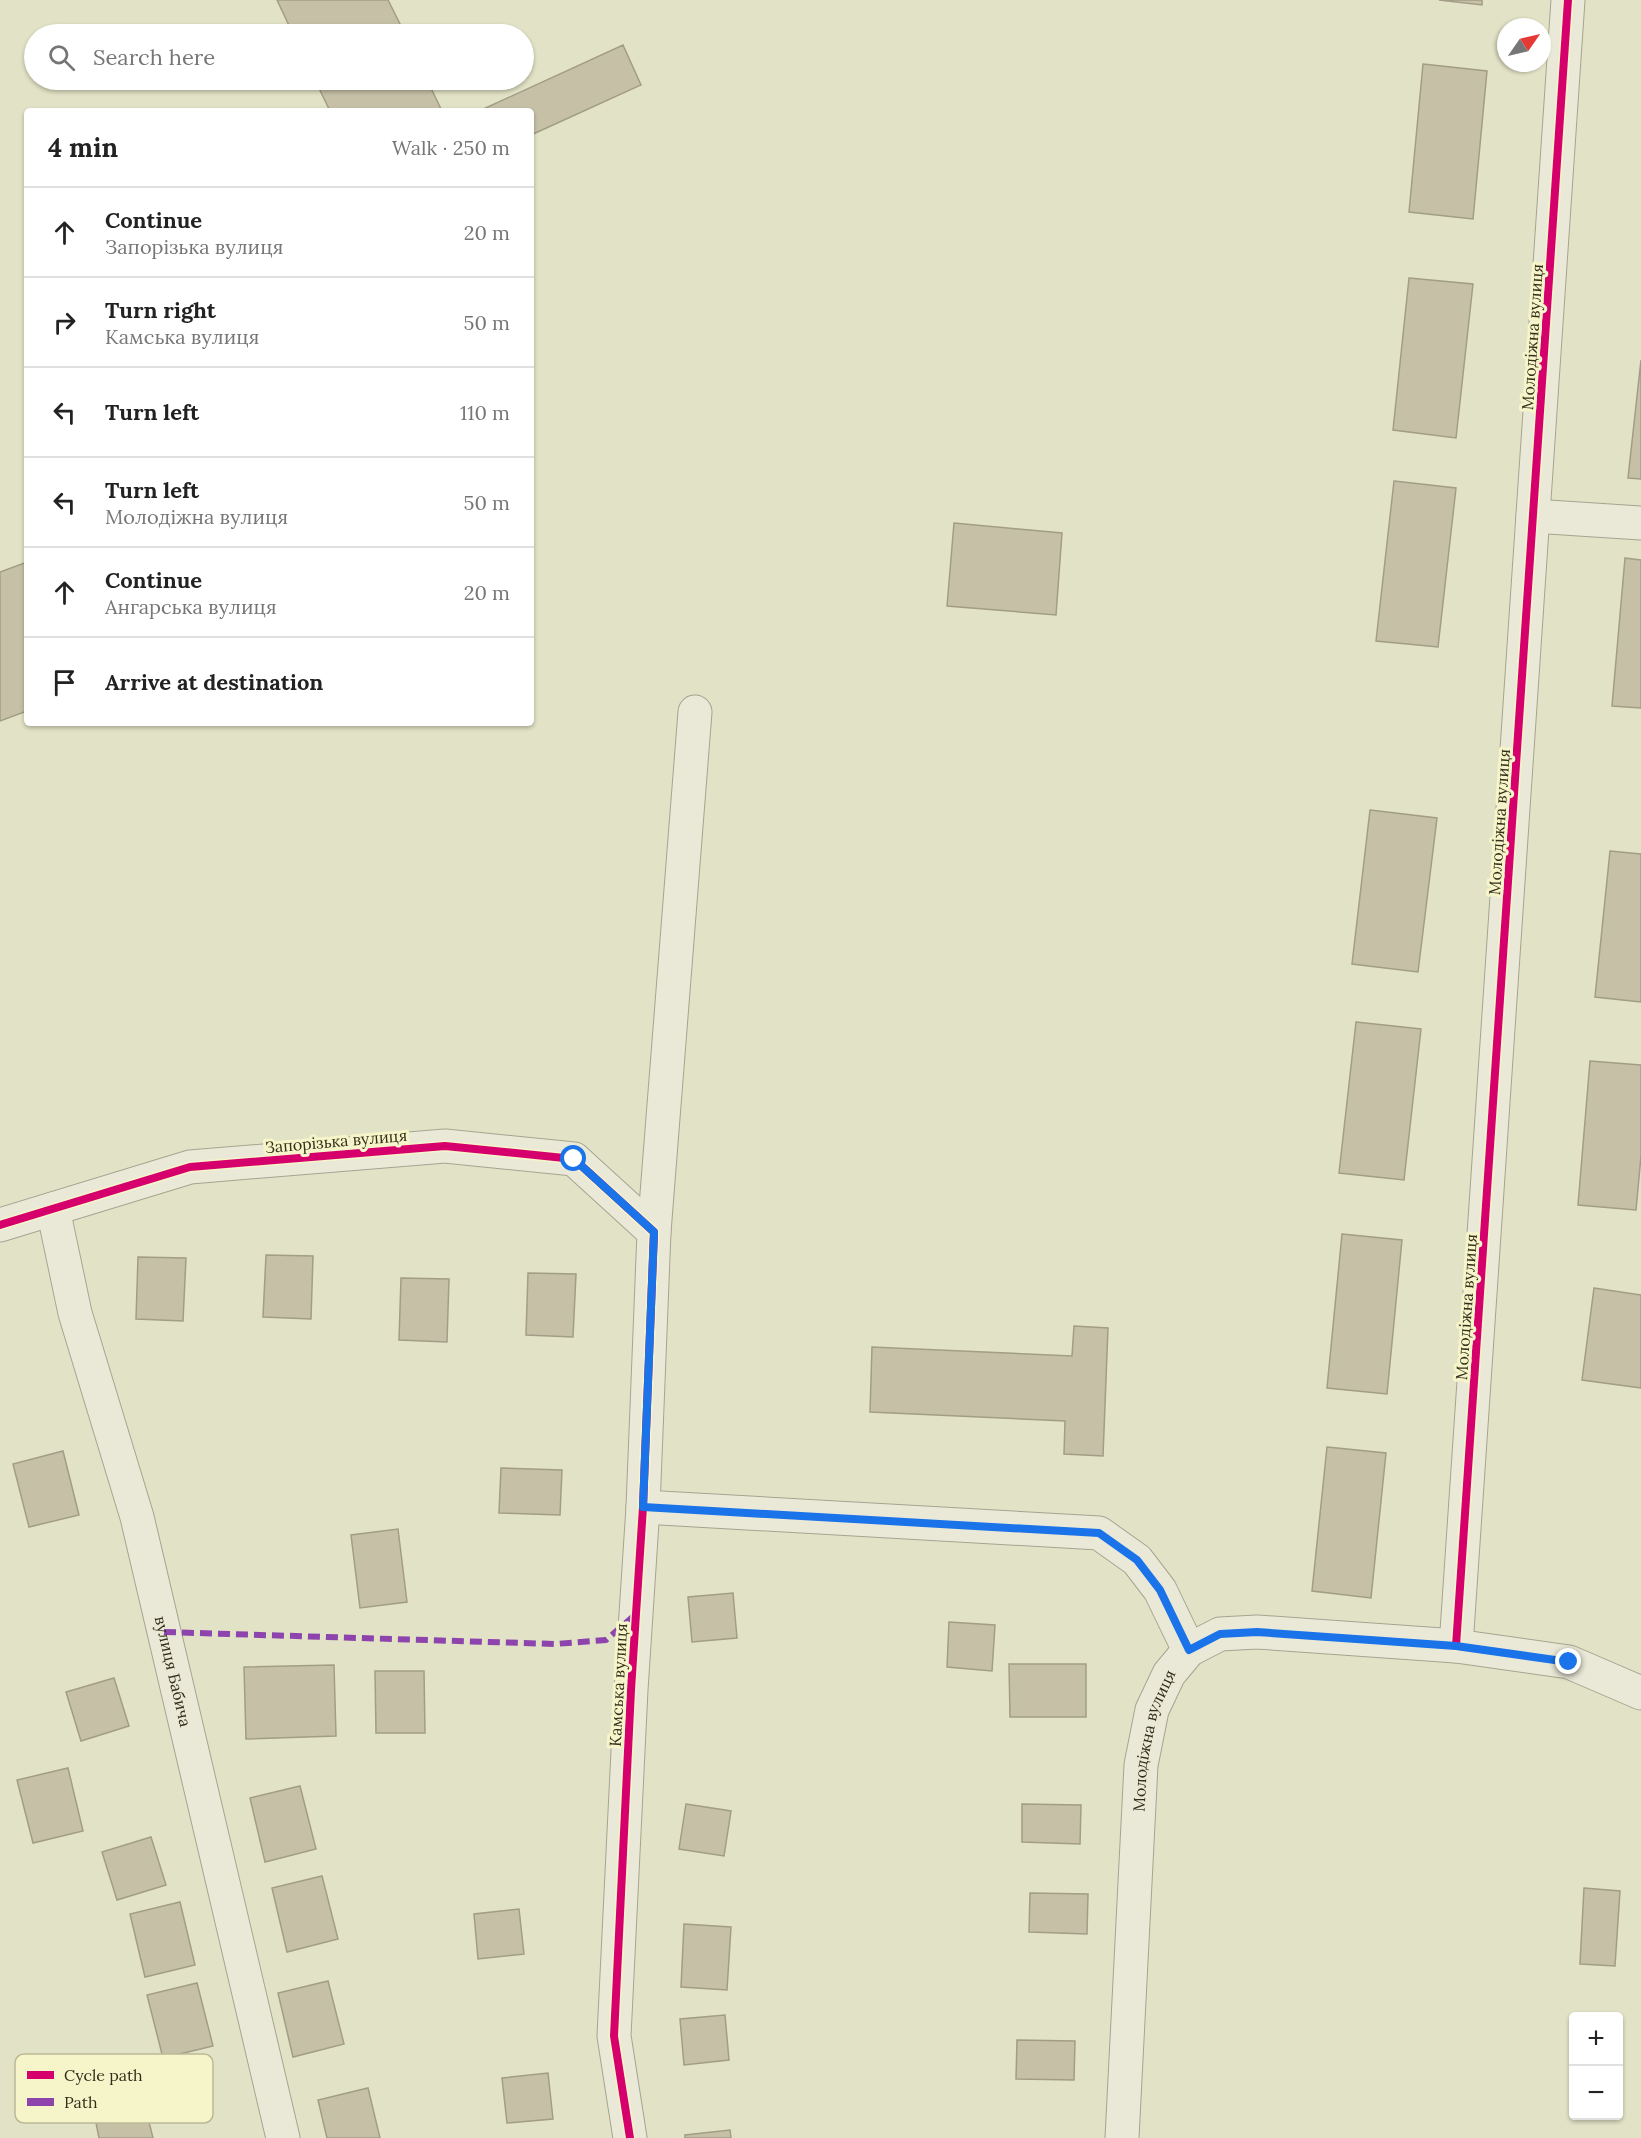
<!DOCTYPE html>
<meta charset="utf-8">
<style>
:root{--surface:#fff;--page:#f6f6f6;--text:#222;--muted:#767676;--line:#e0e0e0}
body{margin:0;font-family:Lora,serif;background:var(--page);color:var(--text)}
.controls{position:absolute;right:18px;bottom:18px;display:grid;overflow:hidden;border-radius:6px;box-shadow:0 2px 4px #0004}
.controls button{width:54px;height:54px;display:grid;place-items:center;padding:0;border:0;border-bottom:2px solid var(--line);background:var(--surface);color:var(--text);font:30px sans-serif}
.compass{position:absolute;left:1497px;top:18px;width:54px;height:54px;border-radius:50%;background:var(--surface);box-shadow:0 2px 4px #0004;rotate:56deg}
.stop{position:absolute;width:18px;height:18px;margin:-14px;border:4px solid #1a73e8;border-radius:50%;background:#fff}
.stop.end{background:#1a73e8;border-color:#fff;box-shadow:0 2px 6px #0008}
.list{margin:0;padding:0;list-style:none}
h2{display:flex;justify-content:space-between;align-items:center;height:78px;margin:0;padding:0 24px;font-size:26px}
h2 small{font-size:20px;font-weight:400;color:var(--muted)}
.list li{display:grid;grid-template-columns:39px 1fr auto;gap:18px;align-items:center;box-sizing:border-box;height:90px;padding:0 24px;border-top:2px solid var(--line)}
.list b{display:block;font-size:22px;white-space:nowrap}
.list p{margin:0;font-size:20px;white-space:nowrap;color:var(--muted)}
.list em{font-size:20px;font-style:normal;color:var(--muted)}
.icon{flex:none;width:33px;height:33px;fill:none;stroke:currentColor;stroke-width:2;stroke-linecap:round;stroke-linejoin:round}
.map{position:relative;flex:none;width:1641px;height:2138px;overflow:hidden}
.search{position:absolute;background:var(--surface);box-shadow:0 2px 4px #0004;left:24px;top:24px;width:510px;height:66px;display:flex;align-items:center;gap:15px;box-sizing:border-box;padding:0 21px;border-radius:33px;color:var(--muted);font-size:22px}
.panel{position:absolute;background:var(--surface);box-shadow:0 2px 4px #0004;left:24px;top:108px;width:510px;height:618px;border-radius:6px}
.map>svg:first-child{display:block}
.building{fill:#c6c0a7;stroke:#a29d86;stroke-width:1.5}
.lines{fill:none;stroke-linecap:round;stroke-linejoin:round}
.minor-casing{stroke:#a6a490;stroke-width:35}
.minor{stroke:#eae9d8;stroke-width:33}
.quiet{stroke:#8e44ad;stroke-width:6;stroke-dasharray:12 6;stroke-linecap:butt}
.cycleway-casing{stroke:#f6f5ca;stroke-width:11}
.cycleway{stroke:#d6006c;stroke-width:8}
.route{stroke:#1a73e8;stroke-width:8}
.labels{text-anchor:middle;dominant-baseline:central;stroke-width:6;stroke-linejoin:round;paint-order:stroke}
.street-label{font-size:16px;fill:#342d1a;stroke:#f6f5ca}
.key{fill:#f6f5ca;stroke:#bcb995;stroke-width:1.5}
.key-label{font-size:16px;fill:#342d1a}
</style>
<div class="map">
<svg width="1641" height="2138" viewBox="0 0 1641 2138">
<rect width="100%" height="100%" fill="#e2e2c6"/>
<path class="building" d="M 277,0 L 388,0 L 405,34 L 293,34 Z
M 1439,0 L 1482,0 L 1482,5 Z
M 623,45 L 641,85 L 531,135 L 531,111 L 479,111 Z
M 1423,64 L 1487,71 L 1473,219 L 1409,212 Z
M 315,80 L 427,80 L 442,111 L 330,111 Z
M 1409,278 L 1473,284 L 1456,438 L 1393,430 Z
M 1641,360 L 1641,479 L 1628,478 Z
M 1394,481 L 1456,488 L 1438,647 L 1376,641 Z
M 954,523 L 1062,533 L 1056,615 L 947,606 Z
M 1625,558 L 1641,560 L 1641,708 L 1612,706 Z
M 27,562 L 27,711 L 0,721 L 0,572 Z
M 1370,810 L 1437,818 L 1418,972 L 1352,964 Z
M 1610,851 L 1641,854 L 1641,1002 L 1595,997 Z
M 1356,1022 L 1421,1029 L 1404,1180 L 1339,1173 Z
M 1590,1061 L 1641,1065 L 1641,1156 L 1636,1210 L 1578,1205 Z
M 1342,1234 L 1402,1240 L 1387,1394 L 1327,1388 Z
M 266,1255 L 313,1256 L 311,1319 L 263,1317 Z
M 138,1257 L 186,1258 L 183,1321 L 136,1319 Z
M 528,1273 L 576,1274 L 573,1337 L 526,1335 Z
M 401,1278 L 449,1279 L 447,1342 L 399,1340 Z
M 1594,1288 L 1641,1295 L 1641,1388 L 1582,1380 Z
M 1074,1326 L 1108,1328 L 1103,1456 L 1064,1454 L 1065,1421 L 870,1412 L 872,1347 L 1072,1356 Z
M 1327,1447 L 1386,1453 L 1371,1598 L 1312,1591 Z
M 63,1451 L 79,1515 L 29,1527 L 13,1464 Z
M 501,1468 L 562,1470 L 560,1515 L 499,1513 Z
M 398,1529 L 407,1602 L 360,1608 L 351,1535 Z
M 733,1593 L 737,1638 L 692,1642 L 688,1597 Z
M 949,1622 L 995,1625 L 992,1671 L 947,1667 Z
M 1009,1664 L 1086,1664 L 1086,1717 L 1010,1717 Z
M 334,1665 L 336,1736 L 246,1739 L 244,1667 Z
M 375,1671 L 424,1671 L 425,1733 L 376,1733 Z
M 114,1678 L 129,1726 L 81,1741 L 66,1692 Z
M 68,1768 L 83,1831 L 33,1843 L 17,1780 Z
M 300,1786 L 316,1849 L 265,1862 L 250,1798 Z
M 686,1804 L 731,1811 L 724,1856 L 679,1849 Z
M 1022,1804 L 1081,1805 L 1080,1844 L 1022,1842 Z
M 151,1837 L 166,1885 L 117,1900 L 102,1852 Z
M 322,1876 L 338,1939 L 287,1952 L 272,1888 Z
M 1584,1888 L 1620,1891 L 1615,1966 L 1580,1964 Z
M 1030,1893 L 1088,1894 L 1087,1934 L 1029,1932 Z
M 180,1902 L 195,1965 L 145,1977 L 130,1914 Z
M 519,1909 L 524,1954 L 478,1959 L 474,1914 Z
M 684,1924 L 731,1927 L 727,1990 L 681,1987 Z
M 328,1981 L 344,2044 L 293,2057 L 278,1993 Z
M 197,1983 L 213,2046 L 163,2058 L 147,1995 Z
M 725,2015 L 729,2060 L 684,2065 L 680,2019 Z
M 1017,2040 L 1075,2041 L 1074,2080 L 1016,2079 Z
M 548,2073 L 553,2119 L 507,2123 L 502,2078 Z
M 368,2088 L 380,2138 L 327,2138 L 318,2100 Z
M 146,2110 L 153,2138 L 99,2138 L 96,2123 Z
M 730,2130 L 731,2138 L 685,2138 L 685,2135 Z"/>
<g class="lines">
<g class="minor-casing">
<g id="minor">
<path d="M 1533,516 L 1641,523"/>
<path id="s1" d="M 53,1209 L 75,1313 L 137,1517 L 283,2138"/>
<path d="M 0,1225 L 190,1167 L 445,1146 L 574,1159 L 654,1232"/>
<path d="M 643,1507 L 1099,1533 L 1137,1560 L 1160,1590 L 1189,1650"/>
<path d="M 1456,1646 L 1568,0"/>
<path d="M 630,2138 L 614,2036 L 631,1690 L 643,1507 L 654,1232 L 695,712"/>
<path id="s2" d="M 1122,2138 L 1141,1765 L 1152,1710 L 1169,1674 L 1189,1650 L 1220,1634 L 1257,1632 L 1456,1646 L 1569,1662 L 1641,1693"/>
</g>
</g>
<use href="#minor" class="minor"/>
<path class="quiet" d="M 164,1632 L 555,1644 L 606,1640 L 636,1614"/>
<g class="cycleway-casing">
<path id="cycleway" d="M 0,1225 L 190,1167 L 445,1146 L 574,1159 L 654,1232 L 643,1507 L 631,1690 L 614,2036 L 630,2138
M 1456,1646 L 1568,0"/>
</g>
<use href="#cycleway" class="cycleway"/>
</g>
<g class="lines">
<path class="route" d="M 574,1159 L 654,1232 L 643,1507 L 1099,1533 L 1137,1560 L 1160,1590 L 1189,1650 L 1220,1634 L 1257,1632 L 1456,1646 L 1569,1662"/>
</g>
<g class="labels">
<g class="street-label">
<text transform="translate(1532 337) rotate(-86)">Молодіжна вулиця</text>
<text transform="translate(1499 822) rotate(-86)">Молодіжна вулиця</text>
<text transform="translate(336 1141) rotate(-5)">Запорізька вулиця</text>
<text transform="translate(1466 1307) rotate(-86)">Молодіжна вулиця</text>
<text stroke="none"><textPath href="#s1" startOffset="478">вулиця Бабича</textPath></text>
<text transform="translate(618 1685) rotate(-87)">Камська вулиця</text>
<text stroke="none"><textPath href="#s2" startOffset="400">Молодіжна вулиця</textPath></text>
</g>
</g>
<rect x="15" y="2054" width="198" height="69" rx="9" class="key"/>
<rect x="27" y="2071" width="27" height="8" fill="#d6006c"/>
<rect x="27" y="2098" width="27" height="8" fill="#8e44ad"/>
<g class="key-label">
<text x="64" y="2081">Cycle path</text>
<text x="64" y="2108">Path</text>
</g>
</svg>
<div class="controls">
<button>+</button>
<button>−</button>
</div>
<svg class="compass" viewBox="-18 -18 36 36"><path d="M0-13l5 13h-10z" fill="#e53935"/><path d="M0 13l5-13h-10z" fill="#767676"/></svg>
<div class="stop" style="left:574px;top:1159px"></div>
<div class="stop end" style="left:1569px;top:1662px"></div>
<div class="search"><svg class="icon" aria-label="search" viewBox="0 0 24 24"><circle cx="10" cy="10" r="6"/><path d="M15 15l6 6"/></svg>Search here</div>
<section class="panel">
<h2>4 min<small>Walk · 250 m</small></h2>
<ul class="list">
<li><svg class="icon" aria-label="ahead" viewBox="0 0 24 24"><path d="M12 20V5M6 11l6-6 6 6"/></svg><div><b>Continue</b><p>Запорізька вулиця</p></div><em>20 m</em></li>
<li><svg class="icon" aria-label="right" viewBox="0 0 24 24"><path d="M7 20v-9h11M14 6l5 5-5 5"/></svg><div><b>Turn right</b><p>Камська вулиця</p></div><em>50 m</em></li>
<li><svg class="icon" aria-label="left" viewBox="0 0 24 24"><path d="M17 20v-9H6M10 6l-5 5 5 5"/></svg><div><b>Turn left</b></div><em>110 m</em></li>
<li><svg class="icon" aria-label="left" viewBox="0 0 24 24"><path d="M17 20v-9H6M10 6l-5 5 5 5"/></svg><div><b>Turn left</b><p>Молодіжна вулиця</p></div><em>50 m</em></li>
<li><svg class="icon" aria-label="ahead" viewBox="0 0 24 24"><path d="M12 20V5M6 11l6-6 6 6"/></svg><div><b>Continue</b><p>Ангарська вулиця</p></div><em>20 m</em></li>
<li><svg class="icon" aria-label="arrive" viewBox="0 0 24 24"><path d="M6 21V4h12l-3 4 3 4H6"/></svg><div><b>Arrive at destination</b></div></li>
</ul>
</section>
</div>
